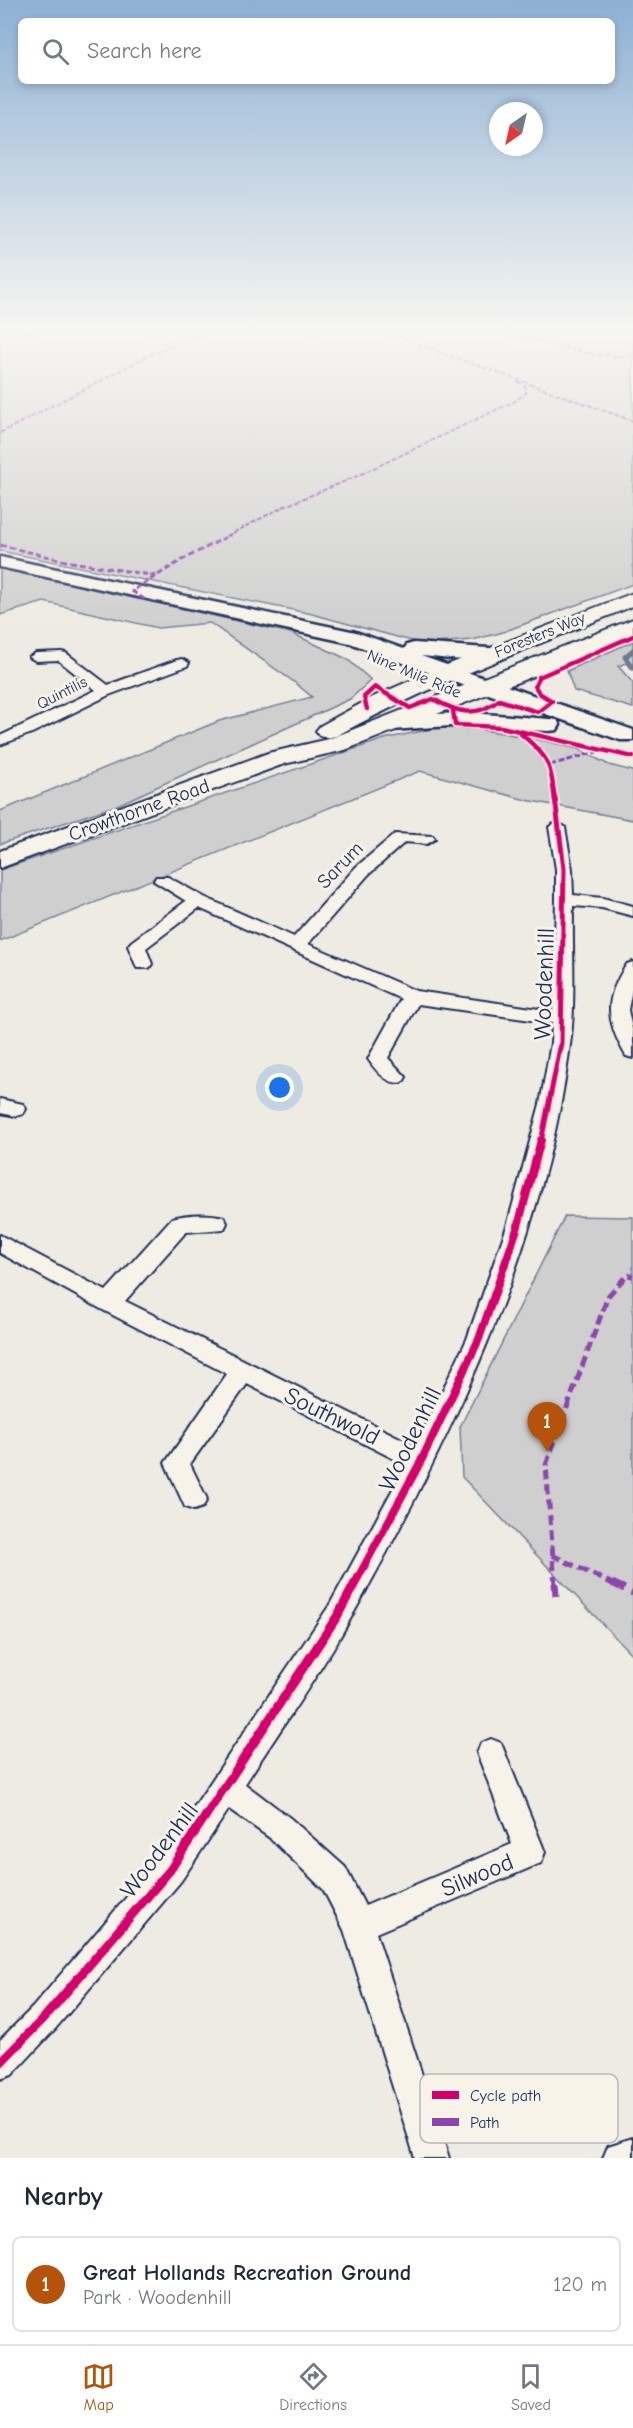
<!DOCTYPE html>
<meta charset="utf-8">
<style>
:root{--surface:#fff;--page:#f2f2f3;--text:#1f2937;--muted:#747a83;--line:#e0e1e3;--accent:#b45309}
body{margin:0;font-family:"Comic Neue",sans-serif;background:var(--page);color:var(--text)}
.compass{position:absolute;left:489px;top:102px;width:54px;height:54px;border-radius:50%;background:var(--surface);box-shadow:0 3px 9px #0003;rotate:214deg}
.you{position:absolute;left:280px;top:1088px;width:21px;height:21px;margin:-15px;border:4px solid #fff;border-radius:50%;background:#1a73e8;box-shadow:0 0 0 9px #1a73e833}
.badge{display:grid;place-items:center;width:39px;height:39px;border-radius:50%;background:var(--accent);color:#fff;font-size:20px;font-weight:700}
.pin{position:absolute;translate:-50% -50px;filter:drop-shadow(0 2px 3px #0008)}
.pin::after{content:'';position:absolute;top:32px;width:21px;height:18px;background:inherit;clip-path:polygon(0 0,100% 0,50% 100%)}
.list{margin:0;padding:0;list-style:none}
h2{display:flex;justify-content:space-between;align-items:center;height:78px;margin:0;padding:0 24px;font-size:26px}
h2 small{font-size:20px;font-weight:400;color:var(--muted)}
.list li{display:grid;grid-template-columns:39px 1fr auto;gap:18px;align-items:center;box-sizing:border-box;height:96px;margin:0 12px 12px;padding:0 12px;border:2px solid var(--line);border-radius:9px}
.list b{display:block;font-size:22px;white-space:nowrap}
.list p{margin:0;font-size:20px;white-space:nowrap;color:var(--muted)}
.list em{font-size:20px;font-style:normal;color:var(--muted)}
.icon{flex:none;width:33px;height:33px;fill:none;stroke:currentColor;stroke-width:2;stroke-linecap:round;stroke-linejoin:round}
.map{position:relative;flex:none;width:633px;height:2158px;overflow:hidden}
.search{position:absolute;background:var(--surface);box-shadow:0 3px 9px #0003;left:18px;right:18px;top:18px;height:66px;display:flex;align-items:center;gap:15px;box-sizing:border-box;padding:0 21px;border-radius:9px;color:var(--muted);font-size:22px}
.sheet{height:186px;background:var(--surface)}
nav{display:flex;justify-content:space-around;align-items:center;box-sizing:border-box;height:84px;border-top:2px solid var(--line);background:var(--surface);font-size:16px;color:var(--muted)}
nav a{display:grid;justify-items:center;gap:3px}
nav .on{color:var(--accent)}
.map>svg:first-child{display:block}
.green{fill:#cfcfcf;stroke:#757f96;stroke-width:1.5}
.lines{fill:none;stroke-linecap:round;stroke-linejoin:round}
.stream{stroke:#6e7992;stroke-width:5}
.street-casing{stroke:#1b2f5e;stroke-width:4}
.secondary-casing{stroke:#1b2f5e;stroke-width:5}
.primary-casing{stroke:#1b2f5e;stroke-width:4}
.street{fill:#f7f3e8;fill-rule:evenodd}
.secondary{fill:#f7f3e8;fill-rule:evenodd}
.primary{fill:#f7f3e8;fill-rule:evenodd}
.quiet-far3{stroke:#8e44ad;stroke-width:2;stroke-dasharray:5 2;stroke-linecap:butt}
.quiet-far2{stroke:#8e44ad;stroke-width:3;stroke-dasharray:6 3;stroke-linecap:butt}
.quiet-far1{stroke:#8e44ad;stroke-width:5;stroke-dasharray:10 5;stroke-linecap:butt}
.quiet{stroke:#8e44ad;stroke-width:7;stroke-dasharray:14 7;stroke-linecap:butt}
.cycleway-far3-casing{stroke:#f7f3e8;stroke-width:8}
.cycleway-far2-casing{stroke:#f7f3e8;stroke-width:9}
.cycleway-far1-casing{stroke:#f7f3e8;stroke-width:11}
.cycleway-casing{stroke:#f7f3e8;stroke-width:13}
.cycleway-far3{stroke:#d6006c;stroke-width:4.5}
.cycleway-far2{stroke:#d6006c;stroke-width:5}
.cycleway-far1{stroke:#d6006c;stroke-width:8}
.cycleway{stroke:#d6006c;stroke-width:9}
.labels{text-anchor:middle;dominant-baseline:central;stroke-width:6;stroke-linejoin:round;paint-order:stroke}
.far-street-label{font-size:16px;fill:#1b2f5e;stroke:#f7f3e8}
.street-label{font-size:20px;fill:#1b2f5e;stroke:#f7f3e8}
.near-street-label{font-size:24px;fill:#1b2f5e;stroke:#f7f3e8}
.key{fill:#f7f3e8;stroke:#b5b8bf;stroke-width:1.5}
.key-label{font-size:16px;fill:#1b2f5e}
</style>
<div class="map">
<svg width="633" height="2158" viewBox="0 0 633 2158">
<rect width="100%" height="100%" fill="#eeebe2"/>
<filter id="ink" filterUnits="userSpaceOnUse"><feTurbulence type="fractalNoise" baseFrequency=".0167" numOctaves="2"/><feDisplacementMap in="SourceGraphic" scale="12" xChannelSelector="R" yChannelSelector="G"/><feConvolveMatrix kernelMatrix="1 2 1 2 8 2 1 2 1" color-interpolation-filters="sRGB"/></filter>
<g filter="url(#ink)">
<path class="green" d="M 0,332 L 633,332 L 633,584 L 500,633 L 472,640 L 423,644 L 308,613 L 0,551 Z
M 0,568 L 291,633 L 347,659 L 371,680 L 350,699 L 115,806 L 0,844 L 0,811 L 219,721 L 312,697 L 294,682 L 210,623 L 158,628 L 44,602 L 0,615 Z
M 633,641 L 633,666 L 626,663 L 618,666 L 633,683 L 633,708 L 574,691 L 567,671 Z
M 451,725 L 532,738 L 578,749 L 609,765 L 633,771 L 633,820 L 526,800 L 420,771 L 0,941 L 0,870 L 384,739 Z
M 565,1216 L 633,1217 L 633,1656 L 462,1477 L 460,1427 Z"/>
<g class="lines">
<path class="stream" d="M 633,650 L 625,657 L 633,668"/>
<g class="street-casing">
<path id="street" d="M 61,652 L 66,653 L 108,685 L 177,660 L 182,659 L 189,663 L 187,666 L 109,695 L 32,733 L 0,745 L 0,736 L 96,690 L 58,660 L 36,661 L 29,657 L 36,653 Z
M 557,822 L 565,827 L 572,869 L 573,895 L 603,898 L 633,906 L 633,916 L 602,908 L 573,906 C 572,950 576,1002 570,1045 C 545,1247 447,1447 348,1623 C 317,1678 279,1731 245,1784 L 290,1818 L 345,1867 L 365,1906 L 512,1844 L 477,1753 L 481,1743 L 491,1739 L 501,1743 L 545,1852 L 541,1863 L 376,1933 L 449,2158 L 415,2158 L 344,1930 L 323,1889 L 270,1838 L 229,1809 L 181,1881 L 55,2029 L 12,2075 L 0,2079 L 0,2040 L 33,2007 L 159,1859 L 329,1606 L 406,1465 L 247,1384 L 190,1464 L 207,1499 L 203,1507 L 194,1510 L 185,1507 L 165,1463 L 227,1374 L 101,1309 L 0,1253 L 0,1235 L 106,1291 L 172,1218 C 187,1214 209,1213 224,1217 L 227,1223 L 224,1229 L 186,1232 L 125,1301 L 416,1446 L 467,1339 L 507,1226 L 540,1104 L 551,1043 L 552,1023 L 418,1004 L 388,1058 L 406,1077 L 403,1082 C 388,1086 376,1071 368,1059 L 401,999 L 199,908 L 146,948 L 152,964 L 149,968 L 137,968 L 128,946 L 131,942 L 186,901 L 154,881 L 156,877 L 168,877 L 204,897 L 294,937 L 356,867 L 395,834 L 433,836 L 435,839 L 427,844 L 405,842 L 368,875 L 308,944 L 416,991 L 553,1011 L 556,900 L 556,869 L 549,827 Z
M 633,962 L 633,984 L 628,1010 L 633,1033 L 633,1058 L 626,1056 C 605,1020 604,998 627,964 Z
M 0,1099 L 23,1104 L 26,1109 L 23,1114 L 16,1116 L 0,1113 Z
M 633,2138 L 633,2158 L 603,2158 L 608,2146 Z"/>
</g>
<g class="secondary-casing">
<path id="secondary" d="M 0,557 L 356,632 L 404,649 L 407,645 L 414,643 L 503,649 L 506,653 L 503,657 C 477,664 447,658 421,656 L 633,730 L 633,740 L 620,740 L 457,683 L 350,643 L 0,567 Z
M 470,713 L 549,719 L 557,720 L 560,725 L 557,730 L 549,731 L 450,726 L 391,730 L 383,729 L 380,724 L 383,719 L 431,714 Z"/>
</g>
<g class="primary-casing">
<path id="primary" d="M 633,593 L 633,606 C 533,647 431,684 336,736 L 328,738 L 320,736 L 316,731 L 320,726 L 373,697 L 439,668 Z
M 633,619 L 633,633 L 536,675 L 345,750 L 284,764 L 0,868 L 0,851 L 268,753 L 329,739 Z"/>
</g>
<use href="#street" class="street"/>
<use href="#secondary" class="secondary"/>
<use href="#primary" class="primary"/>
<path class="quiet-far3" d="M 384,332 L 633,421
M 502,332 L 596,355 L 633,356
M 0,433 L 152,354 L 205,332
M 227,536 L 283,507 L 355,477 L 515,401 L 526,393 L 526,387 L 517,381"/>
<path class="quiet-far2" d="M 0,545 L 66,561 L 156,576
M 144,599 L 132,591 L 182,560 L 230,535
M 550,765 L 597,752"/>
<path class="quiet-far1" d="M 552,1555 L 615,1585
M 555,1585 L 546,1465 L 608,1296 L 627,1275 L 633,1276"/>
<path class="quiet" d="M 555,1583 L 556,1596
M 612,1583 L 633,1593"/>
<g class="cycleway-far3-casing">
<path id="cycleway-far3" d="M 367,709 L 364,697 L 375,687 L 410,708 L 433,699 C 458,713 476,718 499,700 L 538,712 L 552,701 L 539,693 L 535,686 L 539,677 L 633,636
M 453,710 L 455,725 L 501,727 L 633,757
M 521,731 L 521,734 C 550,758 550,763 555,800"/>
</g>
<g class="cycleway-far2-casing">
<path id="cycleway-far2" d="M 541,1142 L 561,1043 L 564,869 L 555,798"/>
</g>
<g class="cycleway-far1-casing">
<path id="cycleway-far1" d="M 354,1585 L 421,1461 L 479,1339 L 518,1226 L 541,1140"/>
</g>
<g class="cycleway-casing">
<path id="cycleway" d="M 0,2063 L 44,2018 L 170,1870 L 338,1615 L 355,1583"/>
</g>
<use href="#cycleway-far3" class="cycleway-far3"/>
<use href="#cycleway-far2" class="cycleway-far2"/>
<use href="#cycleway-far1" class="cycleway-far1"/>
<use href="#cycleway" class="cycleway"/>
</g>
</g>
<linearGradient id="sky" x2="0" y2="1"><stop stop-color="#8db0d4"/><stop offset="0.52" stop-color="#f7f6f2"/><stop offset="1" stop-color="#f7f6f2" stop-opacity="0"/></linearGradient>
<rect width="633" height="634" fill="url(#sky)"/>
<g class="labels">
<g class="far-street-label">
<text transform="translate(540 635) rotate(-22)">Foresters Way</text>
<text transform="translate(414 674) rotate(23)">Nine Mile Ride</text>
<text transform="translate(62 693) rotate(-27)">Quintilis</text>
</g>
<g class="street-label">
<text transform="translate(139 810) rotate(-20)">Crowthorne Road</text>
<text transform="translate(340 865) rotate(-46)">Sarum</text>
</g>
<g class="near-street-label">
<text transform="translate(544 984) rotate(-88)">Woodenhill</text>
<text transform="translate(332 1416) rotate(26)">Southwold</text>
<text transform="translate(410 1439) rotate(-64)">Woodenhill</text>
<text transform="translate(159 1850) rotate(-53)">Woodenhill</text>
<text transform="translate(477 1875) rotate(-23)">Silwood</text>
</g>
</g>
<rect x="420" y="2074" width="198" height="69" rx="9" class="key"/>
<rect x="432" y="2091" width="27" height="8" fill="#d6006c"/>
<rect x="432" y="2118" width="27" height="8" fill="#8e44ad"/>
<g class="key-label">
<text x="470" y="2101">Cycle path</text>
<text x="470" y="2128">Path</text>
</g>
</svg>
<svg class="compass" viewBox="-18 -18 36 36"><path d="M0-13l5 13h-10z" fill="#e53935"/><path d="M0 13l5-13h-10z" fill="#747a83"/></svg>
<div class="you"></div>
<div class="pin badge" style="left:547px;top:1452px">1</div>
<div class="search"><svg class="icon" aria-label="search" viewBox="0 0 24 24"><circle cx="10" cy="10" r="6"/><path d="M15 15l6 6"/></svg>Search here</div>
</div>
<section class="sheet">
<h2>Nearby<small></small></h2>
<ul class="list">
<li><span class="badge">1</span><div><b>Great Hollands Recreation Ground</b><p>Park · Woodenhill</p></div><em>120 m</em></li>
</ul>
</section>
<nav>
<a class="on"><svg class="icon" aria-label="map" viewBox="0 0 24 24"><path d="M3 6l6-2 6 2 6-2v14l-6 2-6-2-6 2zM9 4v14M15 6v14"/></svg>Map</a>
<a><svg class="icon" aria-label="directions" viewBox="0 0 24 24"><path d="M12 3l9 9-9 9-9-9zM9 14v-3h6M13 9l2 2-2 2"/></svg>Directions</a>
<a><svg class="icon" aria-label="saved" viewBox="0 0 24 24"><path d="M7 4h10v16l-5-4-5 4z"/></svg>Saved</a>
</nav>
